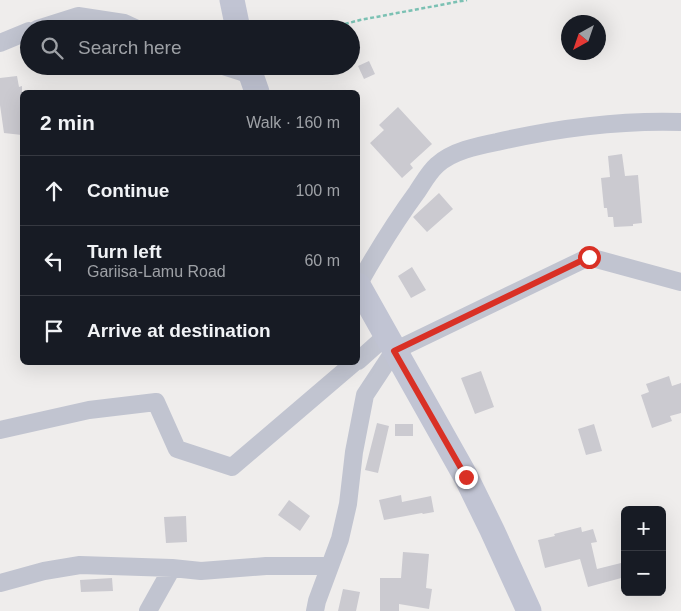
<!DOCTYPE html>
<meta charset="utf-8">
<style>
:root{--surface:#171b24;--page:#242831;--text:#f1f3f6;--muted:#9ea1a6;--line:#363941}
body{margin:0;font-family:Helvetica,sans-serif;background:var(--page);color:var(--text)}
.controls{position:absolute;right:15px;bottom:15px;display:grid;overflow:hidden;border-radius:8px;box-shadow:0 5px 20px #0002}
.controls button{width:45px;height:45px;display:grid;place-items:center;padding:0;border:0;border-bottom:1px solid var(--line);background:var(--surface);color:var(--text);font:25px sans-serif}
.compass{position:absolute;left:561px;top:15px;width:45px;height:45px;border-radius:50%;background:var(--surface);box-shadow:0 5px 20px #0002;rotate:220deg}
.stop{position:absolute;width:15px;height:15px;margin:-11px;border:4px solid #d93025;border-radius:50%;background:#fff}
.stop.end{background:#d93025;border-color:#fff;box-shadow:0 1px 5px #0008}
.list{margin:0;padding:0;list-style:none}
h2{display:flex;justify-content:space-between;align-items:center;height:65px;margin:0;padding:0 20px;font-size:21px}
h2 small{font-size:16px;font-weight:400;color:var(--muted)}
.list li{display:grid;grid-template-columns:32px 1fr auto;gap:15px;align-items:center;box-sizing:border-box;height:70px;padding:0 20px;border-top:1px solid var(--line)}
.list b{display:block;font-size:19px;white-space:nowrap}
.list p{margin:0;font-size:16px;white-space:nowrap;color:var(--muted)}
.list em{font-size:16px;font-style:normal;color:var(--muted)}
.icon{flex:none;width:28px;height:28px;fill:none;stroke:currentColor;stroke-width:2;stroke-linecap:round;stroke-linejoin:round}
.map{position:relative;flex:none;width:681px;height:611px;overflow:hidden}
.search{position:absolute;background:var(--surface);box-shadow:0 5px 20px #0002;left:20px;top:20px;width:340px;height:55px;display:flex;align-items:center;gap:12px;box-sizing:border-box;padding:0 18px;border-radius:28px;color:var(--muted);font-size:19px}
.panel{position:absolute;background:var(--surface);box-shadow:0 5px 20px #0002;left:20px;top:90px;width:340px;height:275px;border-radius:8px}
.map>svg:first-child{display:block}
.building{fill:#cbcad0}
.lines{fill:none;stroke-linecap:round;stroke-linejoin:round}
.path{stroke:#7bc1b3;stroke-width:2.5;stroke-dasharray:4 2.5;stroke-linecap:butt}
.street{stroke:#c1c4d0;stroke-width:18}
.secondary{stroke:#c1c4d3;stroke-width:25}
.route{stroke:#d93025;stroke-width:6}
</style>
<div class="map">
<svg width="681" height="611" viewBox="0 0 681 611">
<rect width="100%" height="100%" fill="#efedec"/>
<path class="building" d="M 369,61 L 375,74 L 364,79 L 358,66 Z
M 17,76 L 19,87 L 22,86 L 22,103 L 21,103 L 22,135 L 4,133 L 0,105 L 0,78 Z
M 398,107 L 432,144 L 410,164 L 413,168 L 402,178 L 370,143 L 384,130 L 379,125 Z
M 622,154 L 625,176 L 638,175 L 642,223 L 633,224 L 633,226 L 614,227 L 613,217 L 608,217 L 607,208 L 604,208 L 601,178 L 610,177 L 608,156 Z
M 439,193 L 453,209 L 427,232 L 413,217 Z
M 412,267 L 426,290 L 411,298 L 398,276 Z
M 481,371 L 494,407 L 475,414 L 461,378 Z
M 669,376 L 672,386 L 681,383 L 681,413 L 670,416 L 672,421 L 652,428 L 641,395 L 649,392 L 646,384 Z
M 377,423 L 389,426 L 378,473 L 365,470 Z
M 395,424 L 413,424 L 413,436 L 395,436 Z
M 594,424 L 602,451 L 586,455 L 578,429 Z
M 401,495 L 402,502 L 431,496 L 434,512 L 423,514 L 422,513 L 384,520 L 379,500 Z
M 289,500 L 310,516 L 300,531 L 278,515 Z
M 186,516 L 187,542 L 166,543 L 164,517 Z
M 581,527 L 582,532 L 593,529 L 597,542 L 591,543 L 597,569 L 625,562 L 625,577 L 588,587 L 580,559 L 545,568 L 538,540 L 555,536 L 554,534 Z
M 403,552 L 429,554 L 426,588 L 432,589 L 429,609 L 399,604 L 399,611 L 380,611 L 380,578 L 401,578 Z
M 112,578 L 113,591 L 81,592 L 80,580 Z
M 343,589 L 360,592 L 356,611 L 338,611 Z"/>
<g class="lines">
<path class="path" d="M 326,29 L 360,20 L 467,0"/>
<path class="street" d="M 37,29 L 78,16 L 124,23 L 137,29
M 0,43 L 29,31
M 223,66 L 251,75
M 358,285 C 376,253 395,222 417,192 C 423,183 429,172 437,165 C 452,151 477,146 497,142 C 558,128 618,120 681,122
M 358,361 L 386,336
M 0,430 L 89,410 L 156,402 L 177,449 L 232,467 L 355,362
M 0,583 L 44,571 L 80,565 L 172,568 L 201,571 L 266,566 L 330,566
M 148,611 L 172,568
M 315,611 L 317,601 L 340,539 L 348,504 L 354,452 L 365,395 L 394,351 L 589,257 L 681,282"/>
<path class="secondary" d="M 232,0 L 238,29
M 248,66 L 257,92
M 358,285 L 466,477 L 492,530 L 529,611"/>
</g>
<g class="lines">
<path class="route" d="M 466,477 L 394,351 L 589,257"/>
</g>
</svg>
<div class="controls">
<button>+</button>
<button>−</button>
</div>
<svg class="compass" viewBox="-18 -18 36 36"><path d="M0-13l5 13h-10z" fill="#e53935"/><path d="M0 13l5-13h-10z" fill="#9ea1a6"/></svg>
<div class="stop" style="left:589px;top:257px"></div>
<div class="stop end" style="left:466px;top:477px"></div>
<div class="search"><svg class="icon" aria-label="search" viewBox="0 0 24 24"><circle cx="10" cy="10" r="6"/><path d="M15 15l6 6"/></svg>Search here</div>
<section class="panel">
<h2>2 min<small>Walk · 160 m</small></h2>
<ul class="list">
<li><svg class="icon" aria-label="ahead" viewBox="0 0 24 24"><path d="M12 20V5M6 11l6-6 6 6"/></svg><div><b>Continue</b></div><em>100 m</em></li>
<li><svg class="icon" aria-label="left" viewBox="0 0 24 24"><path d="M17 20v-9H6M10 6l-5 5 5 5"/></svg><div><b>Turn left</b><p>Gariisa-Lamu Road</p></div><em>60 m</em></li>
<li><svg class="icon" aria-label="arrive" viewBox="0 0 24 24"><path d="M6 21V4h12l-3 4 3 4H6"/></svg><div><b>Arrive at destination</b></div></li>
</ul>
</section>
</div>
